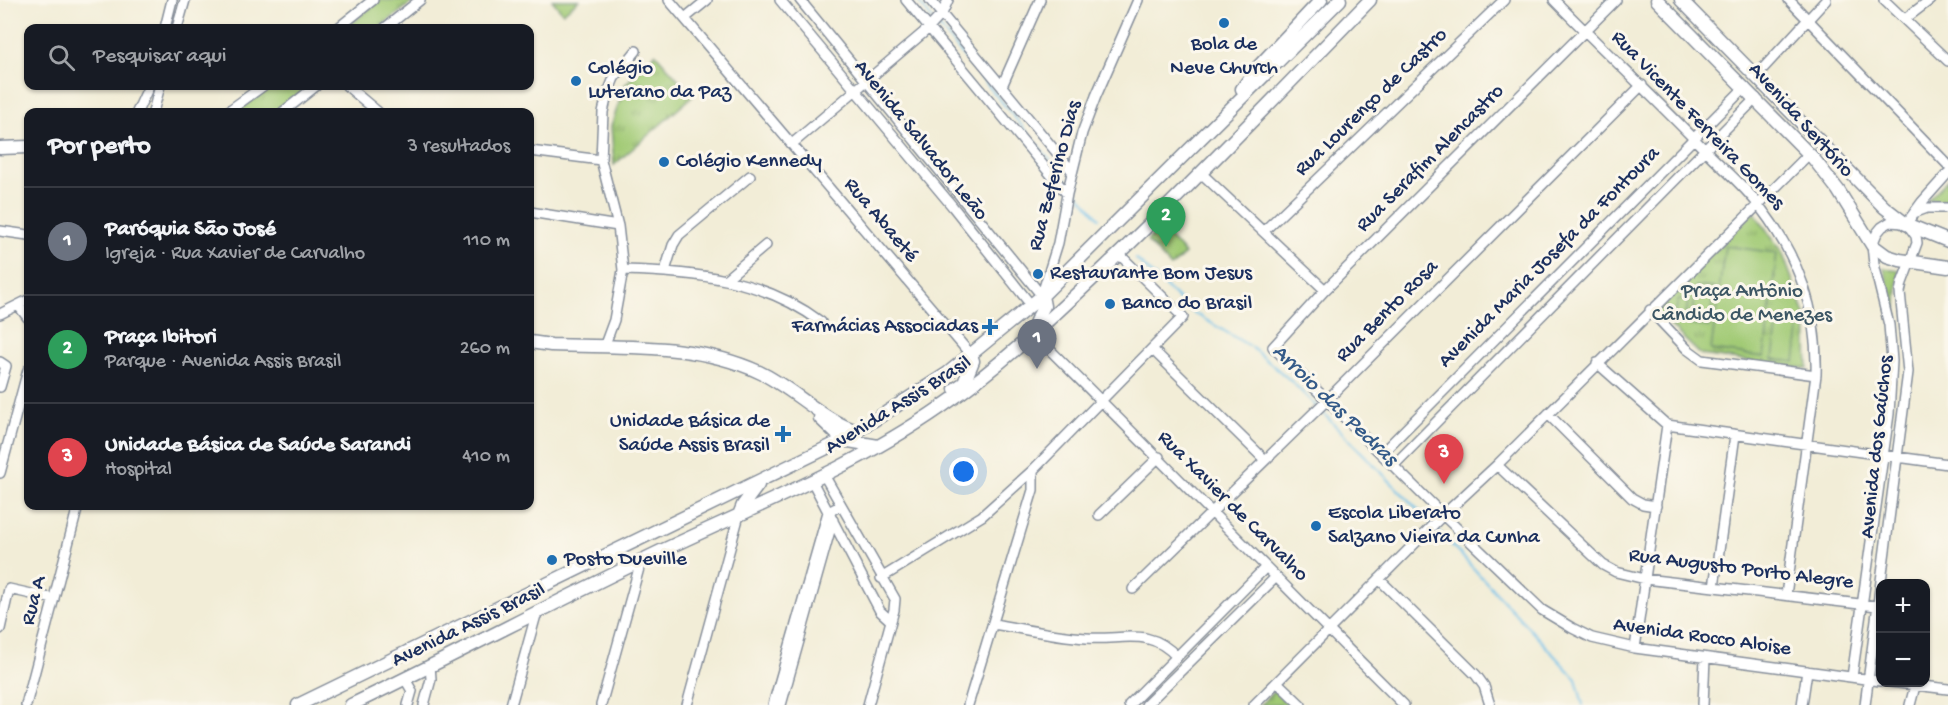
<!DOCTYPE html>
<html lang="pt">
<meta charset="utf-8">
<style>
:root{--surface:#171b24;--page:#20242c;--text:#f1f3f6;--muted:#9ea1a6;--line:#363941;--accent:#1f6fb2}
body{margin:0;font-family:"Gochi Hand",sans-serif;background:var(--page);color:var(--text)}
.controls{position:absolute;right:18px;bottom:18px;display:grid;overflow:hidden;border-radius:12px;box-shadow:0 2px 4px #0004}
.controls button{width:54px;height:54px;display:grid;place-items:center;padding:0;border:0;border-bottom:2px solid var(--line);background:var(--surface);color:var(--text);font:30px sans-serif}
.you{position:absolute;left:964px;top:472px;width:21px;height:21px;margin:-15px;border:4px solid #fff;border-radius:50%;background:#1a73e8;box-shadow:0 0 0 9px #1a73e833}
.badge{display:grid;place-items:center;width:39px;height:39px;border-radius:50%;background:var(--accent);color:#fff;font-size:20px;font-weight:700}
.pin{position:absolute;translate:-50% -50px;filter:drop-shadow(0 2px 3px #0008)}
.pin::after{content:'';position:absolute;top:32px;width:21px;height:18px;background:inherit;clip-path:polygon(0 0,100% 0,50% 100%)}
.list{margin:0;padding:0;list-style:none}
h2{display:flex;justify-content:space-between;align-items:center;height:78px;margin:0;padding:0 24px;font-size:26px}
h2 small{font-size:20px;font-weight:400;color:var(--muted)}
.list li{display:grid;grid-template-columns:39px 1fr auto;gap:18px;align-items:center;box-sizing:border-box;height:108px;padding:0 24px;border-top:2px solid var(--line)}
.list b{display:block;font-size:22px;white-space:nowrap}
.list p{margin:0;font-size:20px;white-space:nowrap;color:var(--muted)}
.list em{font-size:20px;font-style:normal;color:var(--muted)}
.icon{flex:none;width:33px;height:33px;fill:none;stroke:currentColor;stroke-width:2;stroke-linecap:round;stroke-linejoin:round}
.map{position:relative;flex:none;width:1948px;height:705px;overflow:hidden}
.search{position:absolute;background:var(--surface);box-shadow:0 2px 4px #0004;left:24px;top:24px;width:510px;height:66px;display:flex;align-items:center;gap:15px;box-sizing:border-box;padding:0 21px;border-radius:12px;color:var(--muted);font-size:22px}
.panel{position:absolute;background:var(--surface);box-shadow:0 2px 4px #0004;left:24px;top:108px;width:510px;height:402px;border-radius:12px}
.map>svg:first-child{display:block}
.grass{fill:url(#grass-tufts);stroke:#5e7c6a;stroke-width:1.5}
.pitch{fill:#a1ca75;stroke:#5e7c6a;stroke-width:1.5}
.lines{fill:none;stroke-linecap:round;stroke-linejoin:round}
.stream{stroke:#6fc0ea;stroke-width:2}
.minor-casing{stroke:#868e9a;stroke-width:12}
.major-casing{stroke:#868e9a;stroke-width:15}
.minor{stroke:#fff;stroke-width:9}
.major{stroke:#fff;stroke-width:12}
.poi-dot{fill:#1f6fb2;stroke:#fbf7ec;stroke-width:2}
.labels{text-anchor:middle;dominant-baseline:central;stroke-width:6;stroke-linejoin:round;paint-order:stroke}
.poi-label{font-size:21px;fill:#1b2f5e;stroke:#fbf7ec;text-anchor:start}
.street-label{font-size:21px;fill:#1b2f5e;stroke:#fbf7ec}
.park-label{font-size:21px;fill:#3c5664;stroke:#fbf7ec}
.water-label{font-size:22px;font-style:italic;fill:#345a88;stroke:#fbf7ec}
</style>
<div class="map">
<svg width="1948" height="705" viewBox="0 0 1948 705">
<defs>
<pattern id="grass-tufts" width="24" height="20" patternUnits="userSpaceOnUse" patternTransform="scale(1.5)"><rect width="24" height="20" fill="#a1ca75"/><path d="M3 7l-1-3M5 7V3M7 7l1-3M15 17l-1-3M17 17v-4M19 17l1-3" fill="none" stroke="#82a463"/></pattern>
</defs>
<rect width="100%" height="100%" fill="#fbf7ec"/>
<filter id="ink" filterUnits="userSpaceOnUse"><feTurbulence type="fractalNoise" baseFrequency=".0167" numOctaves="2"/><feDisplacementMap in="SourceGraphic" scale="12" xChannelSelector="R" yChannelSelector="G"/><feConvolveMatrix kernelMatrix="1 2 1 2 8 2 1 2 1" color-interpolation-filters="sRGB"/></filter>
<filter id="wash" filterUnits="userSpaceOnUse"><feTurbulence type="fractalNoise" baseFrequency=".008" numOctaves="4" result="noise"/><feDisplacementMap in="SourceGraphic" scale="24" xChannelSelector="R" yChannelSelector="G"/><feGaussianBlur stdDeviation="1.35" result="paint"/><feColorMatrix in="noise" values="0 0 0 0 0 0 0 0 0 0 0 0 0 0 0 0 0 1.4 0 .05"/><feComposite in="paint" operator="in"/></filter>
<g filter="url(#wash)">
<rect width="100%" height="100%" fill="#f2edd7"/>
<path class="grass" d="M 380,0 L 415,0 L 379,28 L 346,28 Z
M 655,53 L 693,96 L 614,165 L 611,126 L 625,85 Z
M 272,86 L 310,86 L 277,112 L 235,112 Z
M 1948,179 L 1948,200 L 1927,201 Z
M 1754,212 L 1782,252 L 1806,317 L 1808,369 L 1701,355 L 1655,311 Z
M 1161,228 L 1185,254 L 1171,267 L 1147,241 Z
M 1884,268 L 1899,270 L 1896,317 Z
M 1274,691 L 1289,705 L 1260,705 Z"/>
<path class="pitch" d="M 552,0 L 579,0 L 563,13 Z
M 1725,246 L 1777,253 L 1764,357 L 1711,350 Z
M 1696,286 L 1714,288 L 1709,327 L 1690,325 Z
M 1678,300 L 1688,301 L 1685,323 L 1674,321 Z
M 1778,320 L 1800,323 L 1795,362 L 1773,359 Z"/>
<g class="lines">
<path class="stream" d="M 917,0 L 932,19
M 936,23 L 1067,180
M 1072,186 L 1099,218
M 1136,259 L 1191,311 L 1251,347 L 1290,380 L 1316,406
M 1320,410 L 1432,524
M 1436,528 L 1576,679 L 1583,705"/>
</g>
</g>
<g filter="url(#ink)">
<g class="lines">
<g class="minor-casing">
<path id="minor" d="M 669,0 L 971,355
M 780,0 L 953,207 L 1031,305
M 800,0 L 1042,296
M 906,0 L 1067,194
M 930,0 L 1072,171
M 1554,0 C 1603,50 1654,97 1703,148 C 1721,167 1744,185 1760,207 C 1799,258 1818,310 1816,375 L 1786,595
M 1616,0 L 1325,290 L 1273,347 L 1443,515 L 1542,610 L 1572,628 L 1592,638 L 1635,648 L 1880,681
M 1789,0 L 1948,165
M 1884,0 L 1948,61
M 685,18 L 707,0
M 1905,19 L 1930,0
M 165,28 L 172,0
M 177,28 L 185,0
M 338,28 L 373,0
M 385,28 L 420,0
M 1757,75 L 1826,0
M 347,86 L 378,112
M 1002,86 L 1040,0
M 137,112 L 149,86
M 153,112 L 160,86
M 227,112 L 263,86
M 283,112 L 316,86
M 792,144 L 929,28 L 942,14 L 948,0
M 530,151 L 601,160
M 1201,173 L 1325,290
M 530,212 L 618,226
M 1914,213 L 1927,208 L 1948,208
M 1906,224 L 1922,202 L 1948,173
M 0,231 L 28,235
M 1264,231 L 1504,0
M 623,270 C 694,272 763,278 821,322
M 665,271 L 673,245 L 679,235 L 750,176
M 726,279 L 766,245
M 1042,294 L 1058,243 L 1067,194 L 1082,133 L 1096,96 L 1138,0
M 18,305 L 28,318
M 1650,310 L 1687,349 L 1702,360 L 1816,375
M 0,314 L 28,300
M 1034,334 C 1158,457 1280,582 1404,705
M 604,347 L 614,320 L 623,270 L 618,226 L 601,160 L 603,112 L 607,95 L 614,78 L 636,51
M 1152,349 L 1265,460
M 0,362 L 6,366 L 0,387
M 1597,363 L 1667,425 L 1948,464
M 1548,414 L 1632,498 L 1643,504 L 1656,506
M 1381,454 L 1745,87
M 1497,465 L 1603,565 L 1616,572 L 1645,579 L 1877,606
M 1393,466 L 1756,98
M 0,473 L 28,370
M 824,475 L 895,599 L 894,610 L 868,705
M 812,481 L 880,611 L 891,621
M 1099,515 L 1159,457
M 881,578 L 982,516 L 1033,470 L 1183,317 L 1119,254
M 1379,579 L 1476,675 L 1484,686 L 1490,705
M 1714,587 L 1735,435
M 1133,589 L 1327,400 L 1642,85
M 993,624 C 1024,629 1055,636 1086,638 C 1122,641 1149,626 1177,657
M 0,629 L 9,589 L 54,599
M 1635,648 L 1667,425
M 1852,677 L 1889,414 L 1892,361 L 1889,325 L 1874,264 L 1872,245 L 1877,233 L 1882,227 L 1890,222 L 1904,223
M 405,679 L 412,691 L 408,705
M 1277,682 L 1301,705
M 1890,682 L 1948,689
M 26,705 L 78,506
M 424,705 L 431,679 L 430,665
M 511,705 L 536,615
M 601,705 L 641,561
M 687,705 L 739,515
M 773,705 L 828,512 L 840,506
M 781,705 L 833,520
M 968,705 L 1033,490 L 1033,470
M 1129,705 L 1266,567
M 1146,705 L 1276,577
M 1254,705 L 1440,518 L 1497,465 L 1809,154
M 1703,705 L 1705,658
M 1802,705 L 1807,671
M 1865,705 L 1908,372 L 1900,292 L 1902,283 L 1917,243 L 1916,236 L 1908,225
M 1910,705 L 1915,686"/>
</g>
<g class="major-casing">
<path id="major" d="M 1657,0 L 1813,158 L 1838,190 L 1872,245 L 1887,256 L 1900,260 L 1948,267
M 1681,0 L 1884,207 L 1906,224 L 1948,241
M 1242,89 L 1258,67 L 1321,0
M 0,148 L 28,147
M 1034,333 L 1036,321 L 1044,306 L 1042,296
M 530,342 L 551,345 C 621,348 694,342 759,372 C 792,387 824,422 858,431
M 955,389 L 964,383 L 973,361 L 971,355
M 820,418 L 843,440
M 843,440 L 878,446
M 739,515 L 743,505 L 758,485
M 298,705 L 843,440 L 948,373 L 1042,296 L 1340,0
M 351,705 C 455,655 557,601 661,551 C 756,506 855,467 941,407 C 1007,362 1064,306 1122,251 C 1207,169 1288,84 1370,0"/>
</g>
<use href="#minor" class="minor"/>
<use href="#major" class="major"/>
</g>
</g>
<g class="poi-dot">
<circle cx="1224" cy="23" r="6"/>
<circle cx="576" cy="81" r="6"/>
<circle cx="664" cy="162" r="6"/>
<circle cx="1038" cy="274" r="6"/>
<circle cx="1110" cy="304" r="6"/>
<path d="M987 318h6v6h6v6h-6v6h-6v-6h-6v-6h6z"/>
<path d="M780 425h6v6h6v6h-6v6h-6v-6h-6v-6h6z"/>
<circle cx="1316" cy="526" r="6"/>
<circle cx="552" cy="560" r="6"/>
</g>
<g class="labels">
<g class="poi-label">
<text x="1224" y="45" text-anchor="middle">Bola de<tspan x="1224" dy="24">Neve Church</tspan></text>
<text x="588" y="69">Colégio<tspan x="588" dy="24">Luterano da Paz</tspan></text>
<text x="676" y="162">Colégio Kennedy</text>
<text x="1050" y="274">Restaurante Bom Jesus</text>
<text x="1122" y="304">Banco do Brasil</text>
<text x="978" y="327" text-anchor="end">Farmácias Associadas</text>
<text x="770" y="422" text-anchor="end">Unidade Básica de<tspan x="770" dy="24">Saúde Assis Brasil</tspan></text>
<text x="1328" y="514">Escola Liberato<tspan x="1328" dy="24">Salzano Vieira da Cunha</tspan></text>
<text x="564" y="560">Posto Dueville</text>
</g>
<g class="street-label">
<text transform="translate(1372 103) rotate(-44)">Rua Lourenço de Castro</text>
<text transform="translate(1697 121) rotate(46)">Rua Vicente Ferreira Gomes</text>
<text transform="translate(1800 121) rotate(48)">Avenida Sertório</text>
<text transform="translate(920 141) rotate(51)">Avenida Salvador Leão</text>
<text transform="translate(1431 159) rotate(-45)">Rua Serafim Alencastro</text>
<text transform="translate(1056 176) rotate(-75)">Rua Zeferino Dias</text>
<text transform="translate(880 221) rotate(50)">Rua Abaeté</text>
<text transform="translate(1550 258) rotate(-45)">Avenida Maria Josefa da Fontoura</text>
<text transform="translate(1388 312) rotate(-45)">Rua Bento Rosa</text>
<text transform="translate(899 406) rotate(-32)">Avenida Assis Brasil</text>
<text transform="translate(1878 447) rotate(-84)">Avenida dos Gaúchos</text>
<text transform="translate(1232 507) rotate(45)">Rua Xavier de Carvalho</text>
<text transform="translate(1741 570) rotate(7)">Rua Augusto Porto Alegre</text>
<text transform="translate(35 601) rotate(-76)">Rua A</text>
<text transform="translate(469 626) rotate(-26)">Avenida Assis Brasil</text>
<text transform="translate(1702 638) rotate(8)">Avenida Rocco Aloise</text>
</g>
<g class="park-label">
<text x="1742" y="292">Praça Antônio<tspan x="1742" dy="24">Cândido de Menezes</tspan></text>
</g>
<g class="water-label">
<text transform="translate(1334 406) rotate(44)">Arroio das Pedras</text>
</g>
</g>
</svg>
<div class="controls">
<button>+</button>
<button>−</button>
</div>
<div class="you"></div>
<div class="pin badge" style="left:1037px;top:369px;background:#6b7280">1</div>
<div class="pin badge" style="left:1166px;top:247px;background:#2e9e5b">2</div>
<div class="pin badge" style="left:1444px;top:484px;background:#e0444e">3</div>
<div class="search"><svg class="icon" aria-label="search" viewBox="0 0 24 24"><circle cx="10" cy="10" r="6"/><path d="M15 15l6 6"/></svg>Pesquisar aqui</div>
<section class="panel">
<h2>Por perto<small>3 resultados</small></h2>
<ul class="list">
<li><span class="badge" style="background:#6b7280">1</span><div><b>Paróquia São José</b><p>Igreja · Rua Xavier de Carvalho</p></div><em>110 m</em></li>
<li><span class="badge" style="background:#2e9e5b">2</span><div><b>Praça Ibitori</b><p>Parque · Avenida Assis Brasil</p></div><em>260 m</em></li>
<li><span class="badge" style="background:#e0444e">3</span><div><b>Unidade Básica de Saúde Sarandi</b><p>Hospital</p></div><em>410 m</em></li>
</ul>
</section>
</div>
